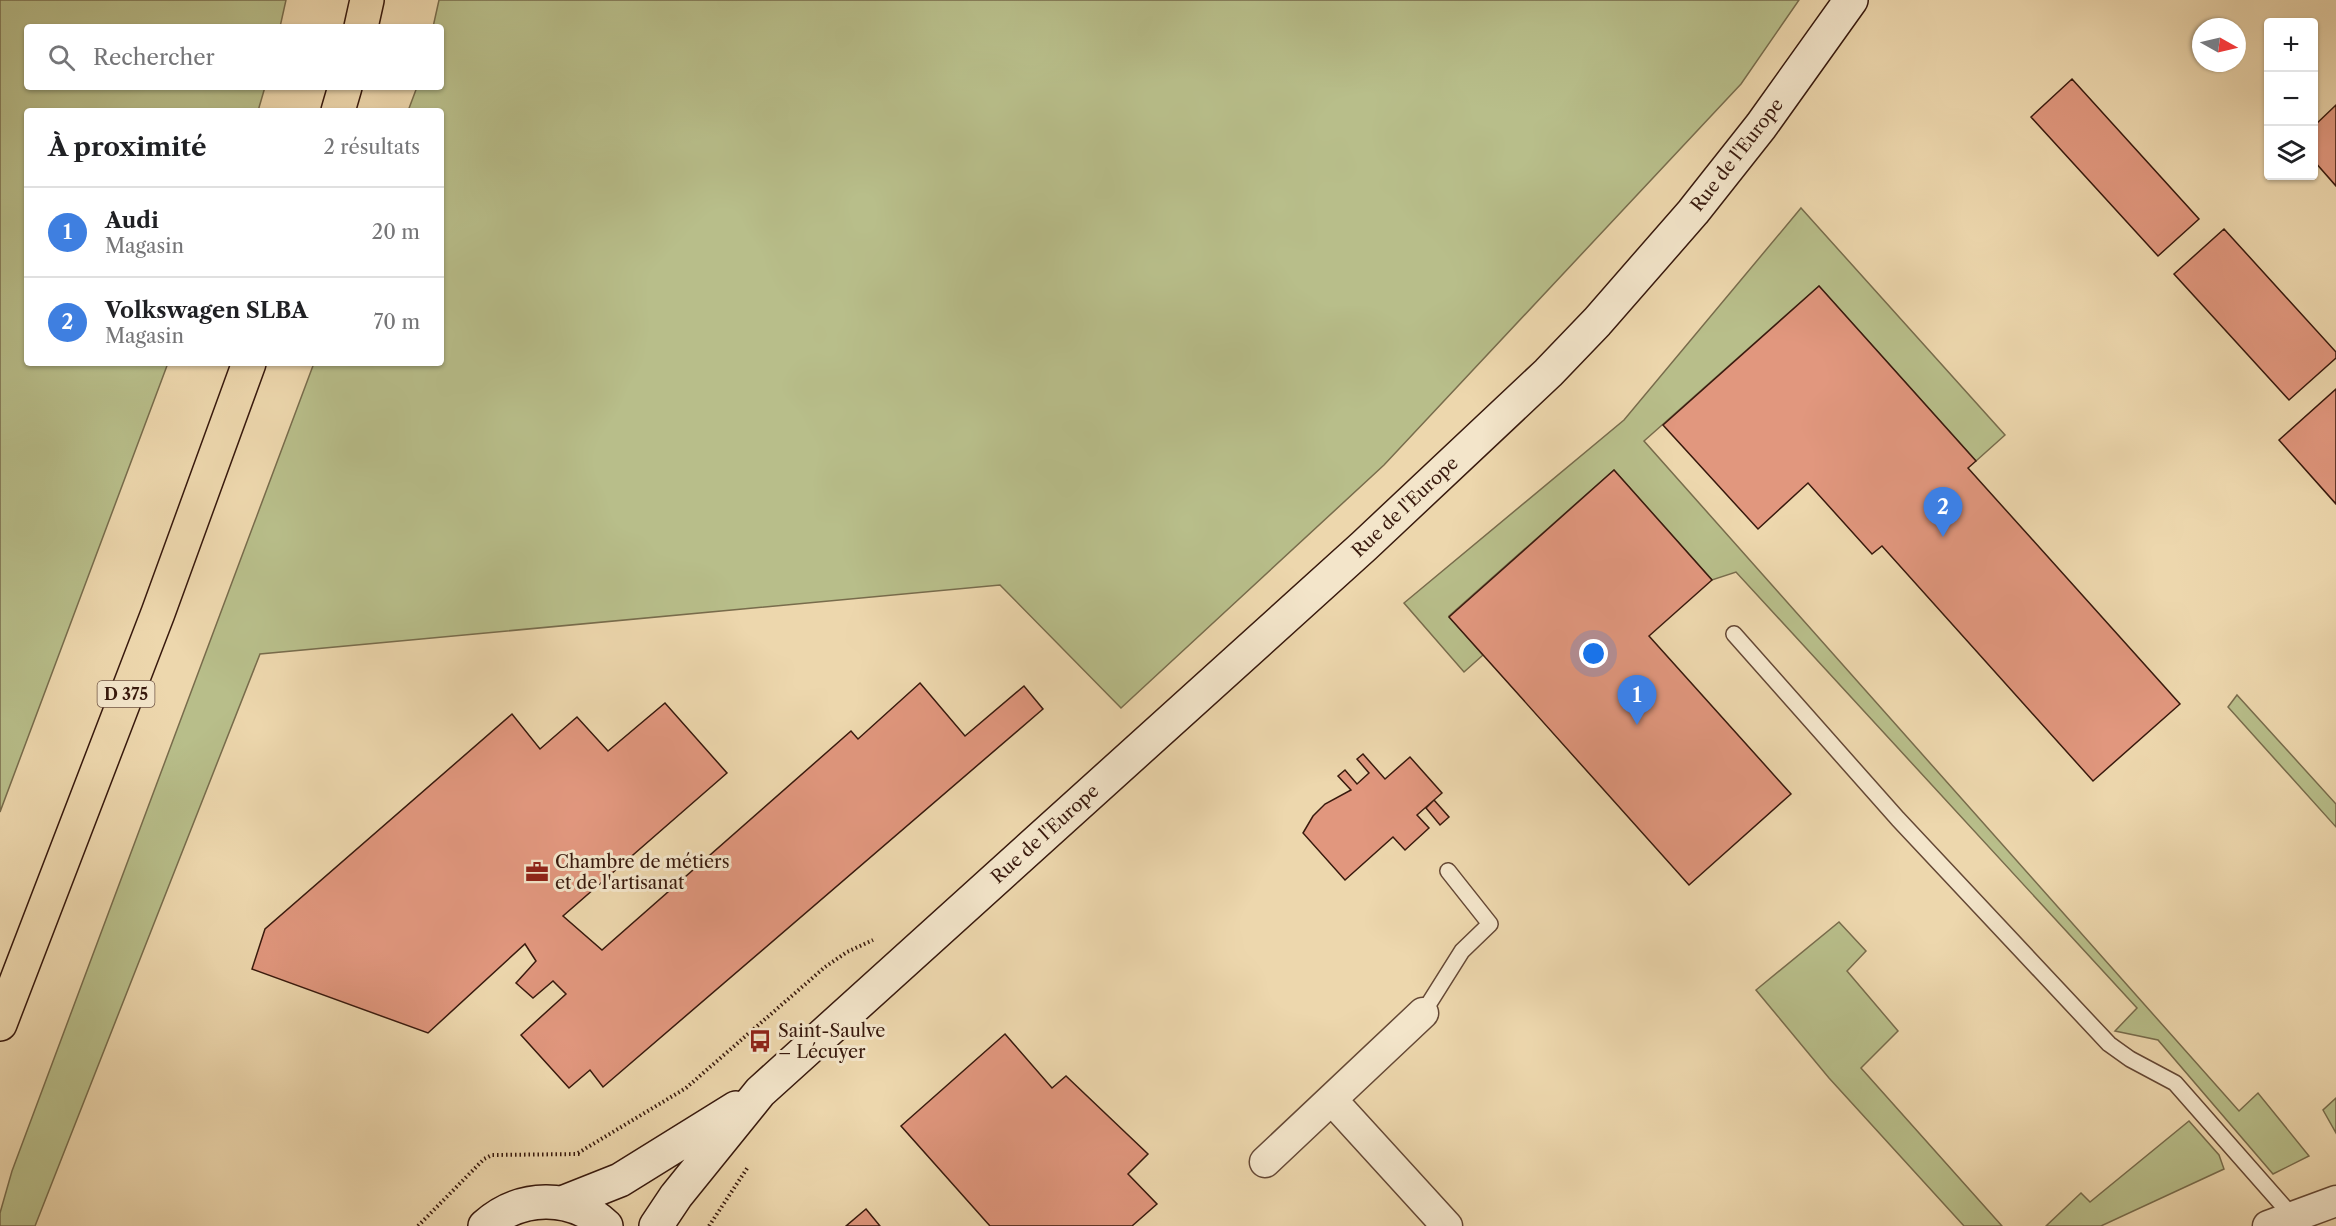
<!DOCTYPE html>
<html lang="fr">
<meta charset="utf-8">
<style>
:root{--surface:#fff;--page:#f2f2f2;--text:#202124;--muted:#757577;--line:#e0e0e0;--accent:#db2777}
body{margin:0;font-family:"Libre Caslon Text",serif;background:var(--page);color:var(--text)}
.controls{position:absolute;right:18px;top:18px;display:grid;overflow:hidden;border-radius:6px;box-shadow:0 2px 4px #0004}
.controls button{width:54px;height:54px;display:grid;place-items:center;padding:0;border:0;border-bottom:2px solid var(--line);background:var(--surface);color:var(--text);font:30px sans-serif}
.compass{position:absolute;left:2192px;top:18px;width:54px;height:54px;border-radius:50%;background:var(--surface);box-shadow:0 2px 4px #0004;rotate:98deg}
.you{position:absolute;left:1594px;top:654px;width:21px;height:21px;margin:-15px;border:4px solid #fff;border-radius:50%;background:#1a73e8;box-shadow:0 0 0 9px #1a73e833}
.badge{display:grid;place-items:center;width:39px;height:39px;border-radius:50%;background:var(--accent);color:#fff;font-size:20px;font-weight:700}
.pin{position:absolute;translate:-50% -50px;filter:drop-shadow(0 2px 3px #0008)}
.pin::after{content:'';position:absolute;top:32px;width:21px;height:18px;background:inherit;clip-path:polygon(0 0,100% 0,50% 100%)}
.list{margin:0;padding:0;list-style:none}
h2{display:flex;justify-content:space-between;align-items:center;height:78px;margin:0;padding:0 24px;font-size:26px}
h2 small{font-size:20px;font-weight:400;color:var(--muted)}
.list li{display:grid;grid-template-columns:39px 1fr auto;gap:18px;align-items:center;box-sizing:border-box;height:90px;padding:0 24px;border-top:2px solid var(--line)}
.list b{display:block;font-size:22px;white-space:nowrap}
.list p{margin:0;font-size:20px;white-space:nowrap;color:var(--muted)}
.list em{font-size:20px;font-style:normal;color:var(--muted)}
.icon{flex:none;width:33px;height:33px;fill:none;stroke:currentColor;stroke-width:2;stroke-linecap:round;stroke-linejoin:round}
.map{position:relative;flex:none;width:2336px;height:1226px;overflow:hidden}
.search{position:absolute;background:var(--surface);box-shadow:0 2px 4px #0004;left:24px;top:24px;width:420px;height:66px;display:flex;align-items:center;gap:15px;box-sizing:border-box;padding:0 21px;border-radius:6px;color:var(--muted);font-size:22px}
.panel{position:absolute;background:var(--surface);box-shadow:0 2px 4px #0004;left:24px;top:108px;width:420px;height:258px;border-radius:6px}
.map>svg:first-child{display:block}
.green{fill:#b8be8a;stroke:#786c4c;stroke-width:1.5}
.building{fill:#e1977e;stroke:#38190d;stroke-width:1.5}
.lines{fill:none;stroke-linecap:round;stroke-linejoin:round}
.lane-casing{stroke:#654835;stroke-width:18}
.street-casing{stroke:#654835;stroke-width:33}
.secondary-casing{stroke:#38190d;stroke-width:36}
.primary-casing{stroke:#38190d;stroke-width:36}
.path{stroke:#38190d;stroke-width:4;stroke-dasharray:1.5 3;stroke-linecap:butt}
.lane{stroke:#f3e5ca;stroke-width:15}
.street{stroke:#f3e5ca;stroke-width:30}
.secondary{stroke:#f3e5ca;stroke-width:33}
.primary{stroke:#edd7ad;stroke-width:33}
.labels{text-anchor:middle;dominant-baseline:central;stroke-width:6;stroke-linejoin:round;paint-order:stroke}
.shield{fill:#f3e5ca;stroke:#705646;stroke-width:1.5}
.shield-label{font-size:16px;font-weight:bold;fill:#38190d}
.street-label{font-size:18px;fill:#38190d;stroke:#f3e5ca}
.poi-label{font-size:18px;fill:#38190d;stroke:#f3e5ca;text-anchor:start}
</style>
<div class="map">
<svg width="2336" height="1226" viewBox="0 0 2336 1226">
<rect width="100%" height="100%" fill="#edd7ad"/>
<filter id="stains"><feTurbulence type="fractalNoise" baseFrequency=".00333" numOctaves="4"/><feColorMatrix values="0 0 0 0 .2 0 0 0 0 .09 0 0 0 0 .02 0 0 0 .5 -.17"/></filter>
<radialGradient id="worn" r=".72"><stop offset=".6" stop-color="#630" stop-opacity="0"/><stop offset="1" stop-color="#630" stop-opacity=".3"/></radialGradient>
<path class="green" d="M 0,0 L 286,0 L 280,27 L 27,27 L 27,87 L 265,87 L 258,111 L 27,111 L 27,363 L 168,363 L 0,812 Z
M 439,0 L 1799,0 L 1741,84 L 1384,465 L 1121,708 L 1000,585 L 260,654 L 35,1226 L 0,1226 L 0,1213 L 12,1171 L 314,363 L 441,363 L 441,111 L 408,111 L 417,87 L 441,87 L 441,27 L 433,27 Z
M 1801,208 L 2005,435 L 1976,461 L 1819,286 L 1644,441 L 2239,1111 L 2258,1093 L 2309,1156 L 2273,1174 L 2158,1040 L 2115,1031 L 2137,1008 L 1736,572 L 1712,580 L 1614,470 L 1449,616 L 1483,655 L 1464,672 L 1404,603 L 1624,420 Z
M 2237,695 L 2336,804 L 2336,827 L 2228,707 Z
M 1839,922 L 1866,951 L 1847,971 L 1898,1031 L 1861,1068 L 2002,1226 L 1964,1226 L 1829,1078 L 1756,990 Z
M 2336,1098 L 2336,1133 L 2323,1110 Z
M 2189,1121 L 2219,1155 L 2224,1169 L 2101,1226 L 2046,1226 L 2081,1193 L 2090,1202 Z"/>
<path class="building" d="M 2072,79 L 2199,219 L 2158,256 L 2031,117 Z
M 2336,105 L 2336,186 L 2314,161 L 2314,126 Z
M 2224,229 L 2336,352 L 2336,358 L 2289,400 L 2174,274 Z
M 1819,286 L 1976,461 L 1968,468 L 2180,704 L 2093,781 L 1882,546 L 1872,554 L 1808,483 L 1758,529 L 1663,425 Z
M 2336,389 L 2336,504 L 2279,440 Z
M 1614,470 L 1712,580 L 1649,636 L 1791,794 L 1689,885 L 1449,617 Z
M 920,683 L 965,736 L 1024,686 L 1043,709 L 603,1087 L 590,1070 L 569,1088 L 521,1035 L 566,994 L 553,981 L 533,998 L 516,983 L 536,961 L 525,944 L 428,1033 L 252,969 L 265,929 L 512,714 L 540,749 L 577,717 L 608,751 L 665,703 L 727,773 L 563,916 L 602,950 L 851,731 L 858,739 Z
M 1363,754 L 1385,779 L 1410,757 L 1442,793 L 1417,815 L 1429,828 L 1405,850 L 1393,837 L 1345,880 L 1303,833 L 1313,816 L 1325,804 L 1351,790 L 1338,776 L 1345,770 L 1357,784 L 1369,773 L 1357,759 Z
M 1434,800 L 1449,817 L 1440,825 L 1426,808 Z
M 1005,1034 L 1052,1088 L 1066,1076 L 1148,1154 L 1128,1174 L 1157,1204 L 1132,1226 L 990,1226 L 901,1126 Z
M 866,1209 L 880,1226 L 846,1226 Z"/>
<g class="lines">
<g class="lane-casing">
<path id="lane" d="M 1734,634 L 1898,819 L 2109,1044 L 2130,1059 L 2175,1083 L 2293,1217
M 1423,1013 L 1462,951 L 1490,924 L 1448,871"/>
</g>
<g class="street-casing">
<path id="street" d="M 1332,1100 L 1447,1226
M 1265,1162 L 1423,1013
M 2268,1226 L 2336,1201"/>
</g>
<g class="secondary-casing">
<path id="secondary" d="M 562,1203 L 620,1180 L 736,1108
M 485,1226 C 520,1195 571,1193 606,1226
M 656,1226 L 676,1196 L 760,1092 L 1364,546 L 1548,373 L 1597,322 L 1693,212 L 1761,126 L 1851,0"/>
</g>
<g class="primary-casing">
<path id="primary" d="M 361,27 L 367,0
M 338,111 L 345,87
M 0,1024 L 158,613 L 249,363"/>
</g>
<path class="path" d="M 578,1153 L 686,1088 L 825,967 L 847,952 L 873,940
M 418,1226 L 484,1159 L 492,1155 L 580,1154
M 709,1226 L 748,1167"/>
<use href="#lane" class="lane"/>
<use href="#street" class="street"/>
<use href="#secondary" class="secondary"/>
<use href="#primary" class="primary"/>
</g>
<defs>
<g id="office-bare" transform="scale(1.8)"><path d="M-6-3h4V-5.5h4V-3h4V5H-6ZM-1-4.5V-3h2v-1.5ZM-6 0V1H6V0Z" fill="#8f2418" stroke="#f3e5ca" stroke-width="2.5" paint-order="stroke"/></g>
<g id="bus-bare" transform="scale(1.8)"><path d="M-5-6H5V4H4V6H2V4H-2V6H-4V4H-5ZM-3.5-4V0h7V-4ZM-3.5 1.2v1.5H-2V1.2ZM2 1.2v1.5H3.5V1.2Z" fill="#8f2418" stroke="#f3e5ca" stroke-width="2.5" paint-order="stroke"/></g>
</defs>
<g fill-rule="evenodd">
<use href="#office-bare" x="537" y="872"/>
<use href="#bus-bare" x="760" y="1041"/>
</g>
<g class="labels">
<rect class="shield" x="97.5" y="681" width="57" height="26" rx="4.5"/>
<g class="shield-label">
<text x="126" y="694">D 375</text>
</g>
<g class="street-label">
<text transform="translate(1737 155) rotate(-52)">Rue de l'Europe</text>
<text transform="translate(1405 507) rotate(-43)">Rue de l'Europe</text>
<text transform="translate(1045 834) rotate(-42)">Rue de l'Europe</text>
</g>
<g class="poi-label">
<text x="555" y="862">Chambre de métiers<tspan x="555" dy="21">et de l'artisanat</tspan></text>
<text x="778" y="1031">Saint-Saulve<tspan x="778" dy="21">– Lécuyer</tspan></text>
</g>
</g>
<rect width="100%" height="100%" filter="url(#stains)"/>
<rect width="100%" height="100%" fill="url(#worn)"/>
</svg>
<div class="controls">
<button>+</button>
<button>−</button>
<button><svg class="icon" aria-label="layers" viewBox="0 0 24 24"><path d="M12 4l9 5-9 5-9-5zM3 14l9 5 9-5"/></svg></button>
</div>
<svg class="compass" viewBox="-18 -18 36 36"><path d="M0-13l5 13h-10z" fill="#e53935"/><path d="M0 13l5-13h-10z" fill="#757577"/></svg>
<div class="you"></div>
<div class="pin badge" style="left:1637px;top:725px;background:#3f7fe0">1</div>
<div class="pin badge" style="left:1943px;top:537px;background:#3f7fe0">2</div>
<div class="search"><svg class="icon" aria-label="search" viewBox="0 0 24 24"><circle cx="10" cy="10" r="6"/><path d="M15 15l6 6"/></svg>Rechercher</div>
<section class="panel">
<h2>À proximité<small>2 résultats</small></h2>
<ul class="list">
<li><span class="badge" style="background:#3f7fe0">1</span><div><b>Audi</b><p>Magasin</p></div><em>20 m</em></li>
<li><span class="badge" style="background:#3f7fe0">2</span><div><b>Volkswagen SLBA</b><p>Magasin</p></div><em>70 m</em></li>
</ul>
</section>
</div>
